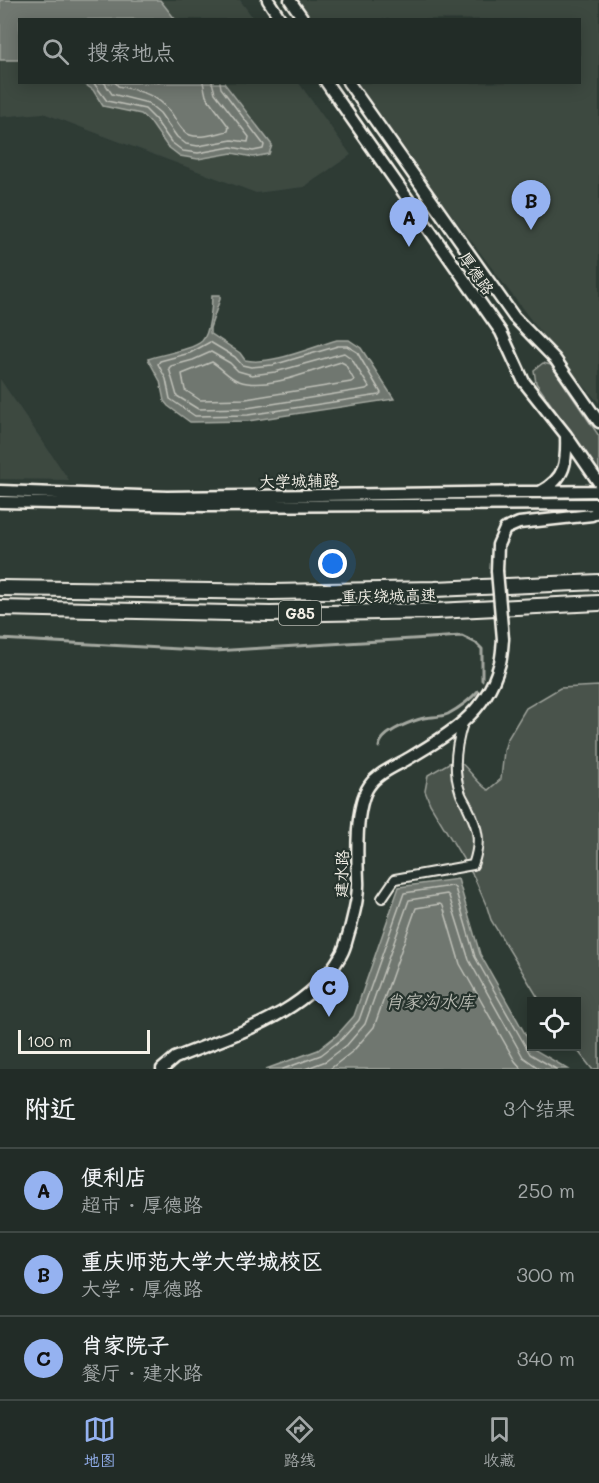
<!DOCTYPE html>
<html lang="zh">
<meta charset="utf-8">
<style>
:root{--surface:#222c27;--page:#2e3833;--text:#f1f3f6;--muted:#a2a7a7;--line:#3f4844;--accent:#95b2f1}
body{margin:0;font-family:Mali,"LXGW WenKai TC",sans-serif;background:var(--page);color:var(--text)}
.controls{position:absolute;right:18px;bottom:18px;display:grid;overflow:hidden;border-radius:0px;box-shadow:0 3px 15px #0003}
.controls button{width:54px;height:54px;display:grid;place-items:center;padding:0;border:0;border-bottom:2px solid var(--line);background:var(--surface);color:var(--text);font:30px sans-serif}
.scale{position:absolute;left:18px;bottom:15px;width:132px;box-sizing:border-box;padding-left:6px;border:3px solid #f4f1e8;border-top:0;font-size:16px;line-height:21px;white-space:nowrap;color:#f4f1e8;-webkit-text-stroke:4px #26332d;paint-order:stroke}
.you{position:absolute;left:333px;top:564px;width:21px;height:21px;margin:-15px;border:4px solid #fff;border-radius:50%;background:#1a73e8;box-shadow:0 0 0 9px #1a73e833}
.badge{display:grid;place-items:center;width:39px;height:39px;border-radius:50%;background:var(--accent);color:#111;font-size:20px;font-weight:700}
.pin{position:absolute;translate:-50% -50px;filter:drop-shadow(0 2px 3px #0008)}
.pin::after{content:'';position:absolute;top:32px;width:21px;height:18px;background:inherit;clip-path:polygon(0 0,100% 0,50% 100%)}
.list{margin:0;padding:0;list-style:none}
h2{display:flex;justify-content:space-between;align-items:center;height:78px;margin:0;padding:0 24px;font-size:26px}
h2 small{font-size:20px;font-weight:400;color:var(--muted)}
.list li{display:grid;grid-template-columns:39px 1fr auto;gap:18px;align-items:center;box-sizing:border-box;height:84px;padding:0 24px;border-top:2px solid var(--line)}
.list b{display:block;font-size:22px;white-space:nowrap}
.list p{margin:0;font-size:20px;white-space:nowrap;color:var(--muted)}
.list em{font-size:20px;font-style:normal;color:var(--muted)}
.icon{flex:none;width:33px;height:33px;fill:none;stroke:currentColor;stroke-width:2;stroke-linecap:round;stroke-linejoin:round}
.map{position:relative;flex:none;width:599px;height:1069px;overflow:hidden}
.search{position:absolute;background:var(--surface);box-shadow:0 3px 15px #0003;left:18px;right:18px;top:18px;height:66px;display:flex;align-items:center;gap:15px;box-sizing:border-box;padding:0 21px;border-radius:0px;color:var(--muted);font-size:22px}
.sheet{height:330px;background:var(--surface)}
nav{display:flex;justify-content:space-around;align-items:center;box-sizing:border-box;height:84px;border-top:2px solid var(--line);background:var(--surface);font-size:16px;color:var(--muted)}
nav a{display:grid;justify-items:center;gap:3px}
nav .on{color:var(--accent)}
.map>svg:first-child{display:block}
.built{fill:#3c4841}
.green{fill:#48524c;stroke:#9ea29a;stroke-width:1.5}
.water{fill:#6f7770;stroke:#a4a8a0;stroke-width:1.5}
.lines{fill:none;stroke-linecap:round;stroke-linejoin:round}
.shore{stroke:#bfc0b8;stroke-width:1.5}
.stream{stroke:#a4a8a0;stroke-width:3}
.street-casing{stroke:#f4f1e8;stroke-width:12}
.secondary-casing{stroke:#f4f1e8;stroke-width:15}
.highway-casing{stroke:#f4f1e8;stroke-width:18}
.street{stroke:#26332d;stroke-width:8}
.secondary{stroke:#26332d;stroke-width:10}
.highway{stroke:#26332d;stroke-width:14}
.secondary-bridge-casing{stroke:#f4f1e8;stroke-width:15;stroke-linecap:butt}
.secondary-bridge{stroke:#26332d;stroke-width:10}
.labels{text-anchor:middle;dominant-baseline:central;stroke-width:4.5;stroke-linejoin:round;paint-order:stroke}
.shield{fill:#26332d;stroke:#b6b8b0;stroke-width:1.5}
.shield-label{font-size:15px;font-weight:bold;fill:#f4f1e8}
.street-label{font-size:16px;fill:#f4f1e8;stroke:#26332d}
.water-label{font-size:18px;font-style:italic;fill:#b8bab2;stroke:#26332d}
</style>
<div class="map">
<svg width="599" height="1069" viewBox="0 0 599 1069">
<rect width="100%" height="100%" fill="#2e3b34"/>
<filter id="ink" filterUnits="userSpaceOnUse"><feTurbulence type="fractalNoise" baseFrequency=".0167" numOctaves="2"/><feDisplacementMap in="SourceGraphic" scale="12" xChannelSelector="R" yChannelSelector="G"/><feConvolveMatrix kernelMatrix="1 2 1 2 8 2 1 2 1" color-interpolation-filters="sRGB"/></filter>
<g filter="url(#ink)">
<path class="built" d="M 0,0 L 240,0 L 254,19 L 20,20 L 20,82 L 299,83 L 351,155 L 304,187 L 256,193 L 43,113 L 0,117 Z
M 295,0 L 599,0 L 599,403 L 562,361 L 352,83 L 580,82 L 580,20 L 309,19 Z
M 0,379 L 69,480 L 0,479 Z"/>
<path class="green" d="M 543,363 L 551,365 L 599,436 L 599,473 L 536,383 L 534,370 Z
M 599,686 L 599,1069 L 592,1069 L 575,1047 L 576,1002 L 540,1001 L 491,920 L 487,907 L 474,877 L 430,804 L 425,791 L 428,775 L 449,763 L 459,761 C 470,770 476,782 488,790 L 501,779 L 504,751 L 507,740 L 526,708 L 560,688 Z"/>
<path class="water" d="M 0,0 L 160,0 L 175,19 L 20,20 L 19,60 L 0,60 Z
M 83,83 L 224,83 L 272,145 L 269,154 L 253,157 L 232,153 L 198,159 L 180,156 L 167,146 L 151,123 L 141,114 L 103,106 L 93,90 Z
M 212,295 L 220,295 L 220,299 L 210,328 L 210,333 L 240,353 L 245,360 C 270,366 312,347 337,340 L 349,340 L 361,348 L 394,399 L 248,421 L 194,422 L 190,422 L 168,406 L 164,401 L 160,381 L 148,359 C 162,354 192,350 202,341 C 210,333 212,306 212,295 Z
M 458,879 L 480,954 L 532,1046 L 535,1050 L 568,1069 L 266,1069 L 318,1050 L 337,1035 L 354,1016 L 399,887 Z"/>
<g class="lines">
<path class="shore" d="M 93,82 L 107,101 L 145,109 L 155,119 L 171,142 L 183,151 L 198,153 L 231,147 L 253,151 L 263,149 L 264,145 L 221,88 L 220,82
M 104,82 L 112,94 L 148,103 L 160,113 L 177,137 L 186,144 L 198,146 L 232,140 L 248,142 L 249,137 L 215,93 L 212,82
M 115,82 L 118,86 C 138,91 155,93 169,110 C 175,117 181,132 190,135 C 201,139 218,133 228,131 L 229,127 L 206,96 L 203,82
M 210,342 L 235,357 L 242,365 L 251,367 L 273,365 L 338,346 L 347,346 L 357,352 L 381,393 L 379,395 L 248,415 L 195,416 L 170,399 L 166,379 L 158,364 L 160,361 L 190,353 Z
M 211,352 L 230,363 L 238,371 L 252,375 L 275,372 L 344,353 L 351,358 L 369,387 L 366,389 L 247,408 L 198,409 L 177,396 L 169,368 L 171,366 L 193,360 Z
M 212,362 C 222,368 229,378 239,381 C 268,391 312,370 341,362 L 345,364 L 354,380 L 351,382 L 246,399 L 200,400 L 185,390 L 182,374 Z
M 283,1069 L 321,1055 L 342,1039 L 359,1020 L 404,893 L 452,886 L 455,888 L 475,957 L 530,1054 L 556,1069
M 305,1069 L 326,1061 L 347,1045 L 365,1024 L 409,900 L 447,894 L 449,896 L 469,960 L 523,1057 L 540,1069
M 330,1069 L 353,1051 L 374,1027 L 416,908 L 440,904 L 443,906 L 460,964 L 515,1061 L 522,1069"/>
<path class="stream" d="M 0,639 L 215,651 L 462,636 L 476,643 L 482,649 L 482,680
M 379,747 C 380,733 407,723 420,719 C 429,716 439,718 448,714 C 459,708 470,700 478,691"/>
<g class="street-casing">
<path id="street" d="M 382,898 L 395,879 L 473,865 C 481,842 479,830 468,808 C 466,802 461,797 460,791 C 452,768 456,745 463,723"/>
</g>
<g class="secondary-casing">
<path id="secondary" d="M 268,0 L 281,20
M 290,0 L 304,20
M 326,82 L 501,332 L 524,382 L 566,435 L 599,483
M 348,82 L 514,317 L 555,359 L 599,422
M 0,491 L 167,497 L 599,491
M 540,492 C 566,478 567,462 566,435
M 0,502 L 205,506 L 599,504
M 497,571 L 498,545 L 505,529 L 519,523 L 592,515 L 599,510
M 162,1069 L 175,1058 C 236,1033 307,1015 341,955 C 346,947 347,937 350,929 C 354,913 359,896 358,880 C 357,856 355,806 369,786 C 377,774 393,767 406,760 C 445,737 486,714 499,666 C 502,658 502,648 503,639"/>
</g>
<g class="highway-casing">
<path id="highway" d="M 0,588 L 272,592 L 435,589 L 599,582
M 0,608 L 270,614 L 436,611 L 599,603"/>
</g>
<use href="#street" class="street"/>
<use href="#secondary" class="secondary"/>
<use href="#highway" class="highway"/>
<g class="secondary-bridge-casing">
<path id="secondary-bridge" d="M 497,571 L 503,639"/>
</g>
<use href="#secondary-bridge" class="secondary-bridge"/>
</g>
</g>
<g class="labels">
<rect class="shield" x="279" y="601" width="42" height="24" rx="4.5"/>
<g class="shield-label">
<text x="300" y="613">G85</text>
</g>
<g class="street-label">
<text transform="translate(477 273) rotate(55)">厚德路</text>
<text transform="translate(299 480) rotate(-1)">大学城辅路</text>
<text transform="translate(389 595) rotate(-1)">重庆绕城高速</text>
<text transform="translate(341 874) rotate(-89)">建水路</text>
</g>
<g class="water-label">
<text x="430" y="1001">肖家沟水库</text>
</g>
</g>
</svg>
<div class="controls">
<button><svg class="icon" aria-label="locate" viewBox="0 0 24 24"><circle cx="12" cy="12" r="6"/><path d="M12 2v4M12 18v4M2 12h4M18 12h4"/></svg></button>
</div>
<div class="scale">100 m</div>
<div class="you"></div>
<div class="pin badge" style="left:409px;top:247px">A</div>
<div class="pin badge" style="left:531px;top:230px">B</div>
<div class="pin badge" style="left:329px;top:1017px">C</div>
<div class="search"><svg class="icon" aria-label="search" viewBox="0 0 24 24"><circle cx="10" cy="10" r="6"/><path d="M15 15l6 6"/></svg>搜索地点</div>
</div>
<section class="sheet">
<h2>附近<small>3个结果</small></h2>
<ul class="list">
<li><span class="badge">A</span><div><b>便利店</b><p>超市 · 厚德路</p></div><em>250 m</em></li>
<li><span class="badge">B</span><div><b>重庆师范大学大学城校区</b><p>大学 · 厚德路</p></div><em>300 m</em></li>
<li><span class="badge">C</span><div><b>肖家院子</b><p>餐厅 · 建水路</p></div><em>340 m</em></li>
</ul>
</section>
<nav>
<a class="on"><svg class="icon" aria-label="map" viewBox="0 0 24 24"><path d="M3 6l6-2 6 2 6-2v14l-6 2-6-2-6 2zM9 4v14M15 6v14"/></svg>地图</a>
<a><svg class="icon" aria-label="directions" viewBox="0 0 24 24"><path d="M12 3l9 9-9 9-9-9zM9 14v-3h6M13 9l2 2-2 2"/></svg>路线</a>
<a><svg class="icon" aria-label="saved" viewBox="0 0 24 24"><path d="M7 4h10v16l-5-4-5 4z"/></svg>收藏</a>
</nav>
